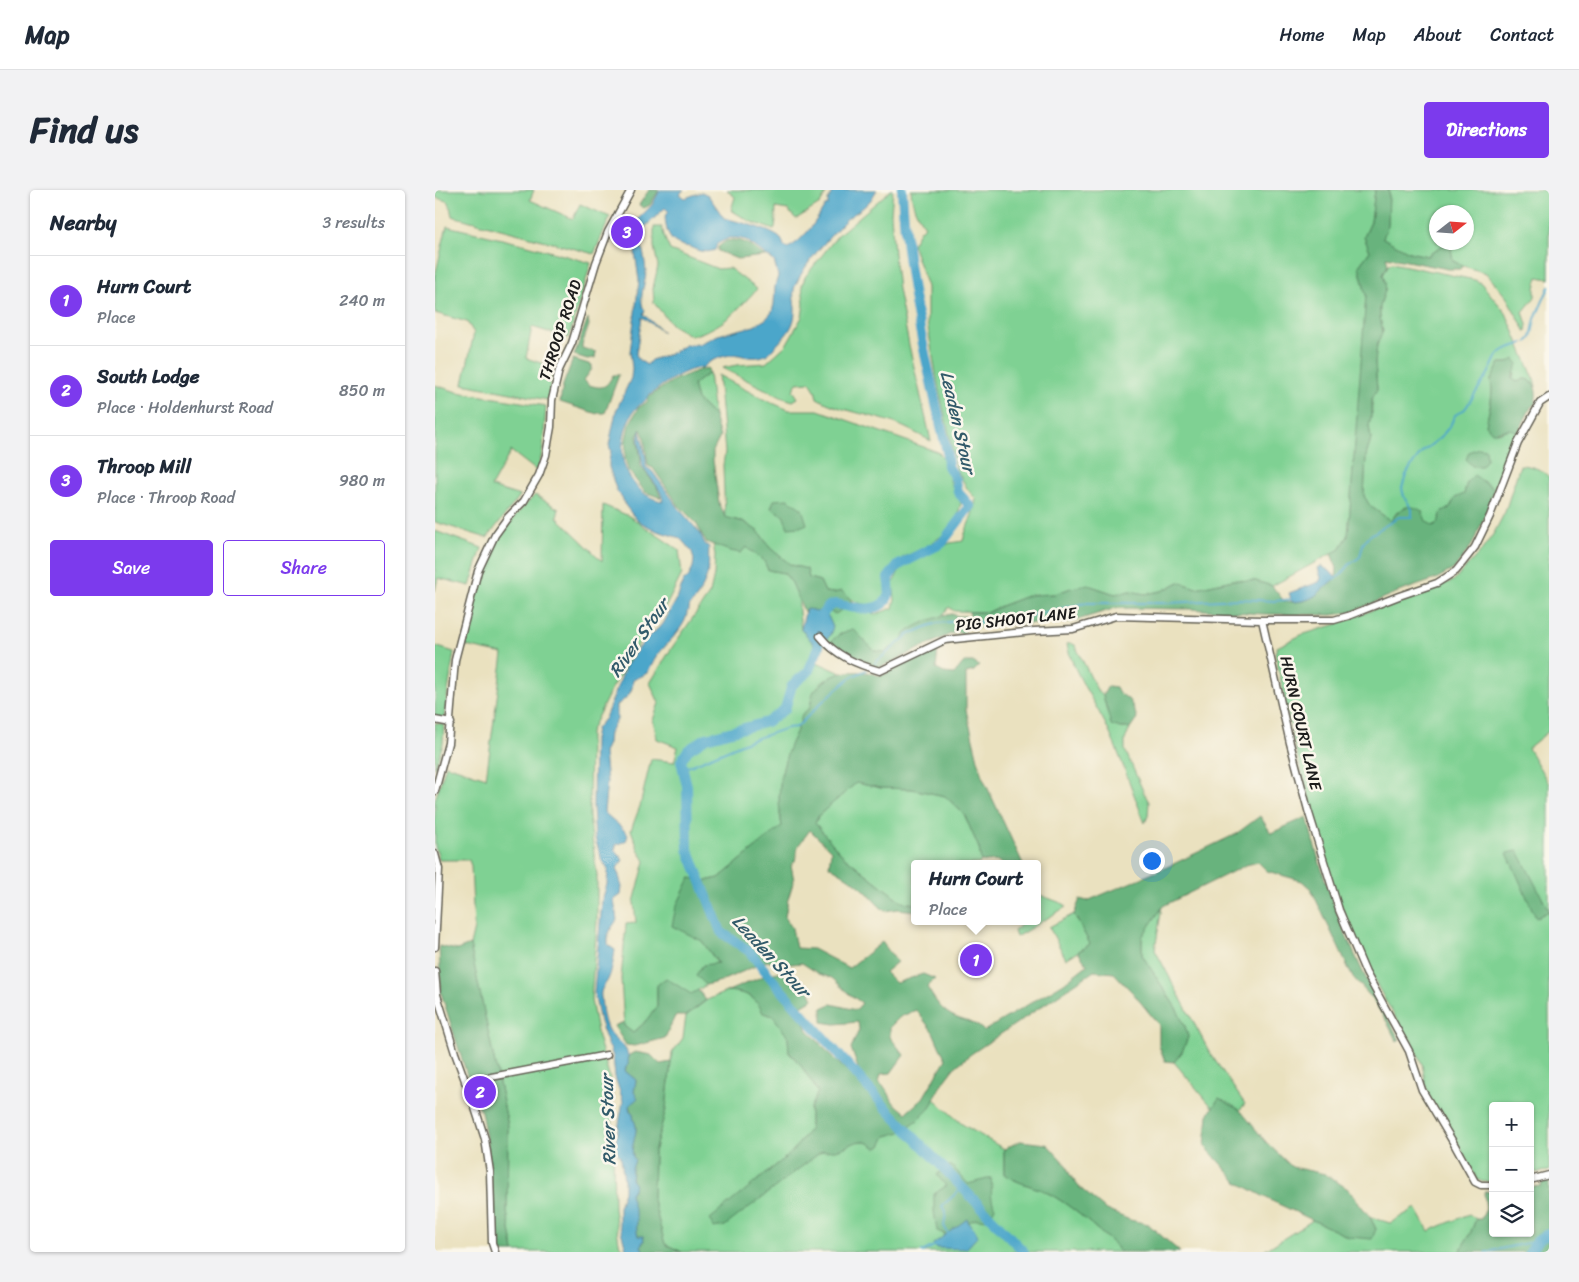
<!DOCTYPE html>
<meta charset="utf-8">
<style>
:root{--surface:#fff;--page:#f2f2f3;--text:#1f2937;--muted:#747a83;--line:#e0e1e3;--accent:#7c3aed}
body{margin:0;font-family:Sriracha,sans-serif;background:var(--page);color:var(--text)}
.controls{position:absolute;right:15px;bottom:15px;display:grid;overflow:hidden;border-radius:5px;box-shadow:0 1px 4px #0004}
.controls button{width:45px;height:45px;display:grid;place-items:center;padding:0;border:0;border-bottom:1px solid var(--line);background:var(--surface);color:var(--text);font:25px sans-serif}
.compass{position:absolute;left:994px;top:15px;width:45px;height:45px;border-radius:50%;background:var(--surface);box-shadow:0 1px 4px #0004;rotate:73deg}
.you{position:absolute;left:716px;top:670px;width:18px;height:18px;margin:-12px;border:4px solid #fff;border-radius:50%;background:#1a73e8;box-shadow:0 0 0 8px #1a73e833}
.badge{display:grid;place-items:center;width:32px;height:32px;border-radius:50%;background:var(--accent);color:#fff;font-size:16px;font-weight:700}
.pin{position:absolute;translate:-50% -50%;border:2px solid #fff;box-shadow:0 1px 5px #0006}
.popup{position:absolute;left:476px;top:670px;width:130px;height:65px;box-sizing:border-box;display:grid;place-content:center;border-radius:5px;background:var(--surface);filter:drop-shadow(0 1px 4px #0005);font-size:16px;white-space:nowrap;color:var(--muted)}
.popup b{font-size:19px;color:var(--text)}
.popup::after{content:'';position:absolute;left:50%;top:100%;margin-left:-10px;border:10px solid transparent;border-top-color:var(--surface)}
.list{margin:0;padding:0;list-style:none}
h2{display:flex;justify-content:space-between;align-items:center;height:65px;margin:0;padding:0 20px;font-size:21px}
h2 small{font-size:16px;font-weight:400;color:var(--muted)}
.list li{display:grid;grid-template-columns:32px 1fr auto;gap:15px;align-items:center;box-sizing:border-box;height:90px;padding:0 20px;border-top:1px solid var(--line)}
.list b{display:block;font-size:19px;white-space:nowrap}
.list p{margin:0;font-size:16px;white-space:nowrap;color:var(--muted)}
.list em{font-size:16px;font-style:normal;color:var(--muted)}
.actions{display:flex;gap:10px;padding:15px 20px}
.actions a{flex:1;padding:11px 0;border:1px solid var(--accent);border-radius:5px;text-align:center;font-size:18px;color:var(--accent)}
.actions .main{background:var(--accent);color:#fff}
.icon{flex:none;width:28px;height:28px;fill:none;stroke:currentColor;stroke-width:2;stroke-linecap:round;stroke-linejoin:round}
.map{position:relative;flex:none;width:1114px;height:1062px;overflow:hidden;border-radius:5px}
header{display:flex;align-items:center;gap:30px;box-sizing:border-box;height:70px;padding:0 25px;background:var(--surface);border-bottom:1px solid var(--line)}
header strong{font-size:24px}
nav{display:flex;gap:28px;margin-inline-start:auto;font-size:18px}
.intro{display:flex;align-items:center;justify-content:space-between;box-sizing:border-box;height:120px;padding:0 30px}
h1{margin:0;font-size:35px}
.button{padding:12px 22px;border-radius:5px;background:var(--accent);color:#fff;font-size:18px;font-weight:700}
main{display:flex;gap:30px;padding:0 30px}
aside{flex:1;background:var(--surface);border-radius:5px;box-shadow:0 1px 4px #0004}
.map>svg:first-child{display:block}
.green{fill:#7fd193;stroke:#4e7658;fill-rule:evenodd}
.forest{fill:#67b37d;stroke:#42684c;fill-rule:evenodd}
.water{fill:#4ca6ca;stroke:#346173}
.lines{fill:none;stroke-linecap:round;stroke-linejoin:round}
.stream{stroke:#4ca6ca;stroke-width:2}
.river{stroke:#4ca6ca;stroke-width:10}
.minor-casing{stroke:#646155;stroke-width:9}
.minor{stroke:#fff;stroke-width:6}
.labels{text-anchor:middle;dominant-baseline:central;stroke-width:5;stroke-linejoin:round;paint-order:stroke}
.street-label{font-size:16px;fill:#1c1c1c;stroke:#fbf7ec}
.water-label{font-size:18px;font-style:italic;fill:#325a6a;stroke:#fbf7ec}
</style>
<header>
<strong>Map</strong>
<nav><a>Home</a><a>Map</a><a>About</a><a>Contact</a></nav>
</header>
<div class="intro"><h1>Find us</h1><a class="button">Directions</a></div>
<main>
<aside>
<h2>Nearby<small>3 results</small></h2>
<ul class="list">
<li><span class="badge">1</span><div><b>Hurn Court</b><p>Place</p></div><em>240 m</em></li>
<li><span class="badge">2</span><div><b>South Lodge</b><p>Place · Holdenhurst Road</p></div><em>850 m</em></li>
<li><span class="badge">3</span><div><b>Throop Mill</b><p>Place · Throop Road</p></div><em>980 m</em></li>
</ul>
<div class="actions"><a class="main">Save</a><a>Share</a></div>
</aside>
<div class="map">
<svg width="1114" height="1062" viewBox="0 0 1114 1062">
<rect width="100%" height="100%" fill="#fbf7ec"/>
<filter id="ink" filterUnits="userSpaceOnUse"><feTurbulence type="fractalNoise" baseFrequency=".02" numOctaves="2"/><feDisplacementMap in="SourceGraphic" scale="10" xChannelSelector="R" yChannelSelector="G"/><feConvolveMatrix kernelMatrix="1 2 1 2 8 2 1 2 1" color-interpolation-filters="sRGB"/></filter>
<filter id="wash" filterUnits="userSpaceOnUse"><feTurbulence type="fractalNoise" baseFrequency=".0096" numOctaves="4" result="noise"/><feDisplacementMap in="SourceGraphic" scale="20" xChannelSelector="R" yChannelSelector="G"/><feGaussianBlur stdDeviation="1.12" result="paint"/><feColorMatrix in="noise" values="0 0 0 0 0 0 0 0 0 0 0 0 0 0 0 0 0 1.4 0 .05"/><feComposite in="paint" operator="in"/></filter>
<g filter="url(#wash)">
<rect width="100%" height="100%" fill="#eae1bf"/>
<path class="green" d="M 0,0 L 99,0 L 95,10 L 138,29 L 145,14 L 175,27 L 159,64 L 17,26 L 14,12 L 0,7 Z
M 292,0 L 393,0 L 385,14 L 361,29 L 353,20 L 341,18 C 340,26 342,33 339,40 L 314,31 L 296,20 L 300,7 Z
M 456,0 L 458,0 L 456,24 L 459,64 L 463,99 L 474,155 L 496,251 C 482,244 467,235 453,231 C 429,223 404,221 382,208 L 380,200 L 375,192 L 362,193 L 358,200 L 363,208 L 358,211 L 348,208 L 287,178 L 302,175 L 331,173 L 351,155 L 367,127 L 369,113 L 367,96 L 370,87 L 403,45 Z
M 476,0 L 940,0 L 936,32 L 929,47 L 935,61 L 924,76 L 931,105 L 928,159 L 913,346 L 905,359 L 837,396 L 821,391 L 798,390 L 761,398 L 744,392 L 727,401 L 710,404 L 695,401 L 680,404 L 653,395 L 636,398 L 620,404 L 595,405 L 566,416 L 554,422 L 519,421 L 514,417 C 505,432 492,430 477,439 C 471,443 469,449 464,453 C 459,457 454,458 450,462 L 440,461 L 429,451 L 393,456 L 386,451 L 387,433 L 392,421 L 409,418 L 441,424 L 458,418 L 460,409 L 458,393 L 466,377 L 515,353 L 528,351 C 531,337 539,324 541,309 L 533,300 L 522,280 L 502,191 L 492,132 L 492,97 L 477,54 L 485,40 L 490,36 C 481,25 477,14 476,0 Z
M 954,0 L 1114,0 L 1114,89 L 1103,87 L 1100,98 L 1100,107 L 1088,122 L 1092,134 L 1091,142 L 1072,108 L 1051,83 L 1028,76 L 1018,71 L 1008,55 L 992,66 L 974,62 L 947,48 L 953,35 ZM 1002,22 L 1032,22 L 1032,52 L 1002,52 Z
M 12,36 L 96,56 L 156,73 L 134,148 L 97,137 L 91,168 L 118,177 L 113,210 L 28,194 L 39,143 L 32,132 L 0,123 L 0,86 Z
M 219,37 L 227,37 L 230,49 L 235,60 L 283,79 L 294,78 L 322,99 C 299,123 289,137 256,146 L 237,135 L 219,113 L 218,98 L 223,76 L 219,57 Z
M 957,73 L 1040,90 L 1046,93 L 1071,123 L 1099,189 L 1101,197 L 1095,190 L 1089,189 L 1082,192 L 1077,188 L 1080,184 L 1073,173 L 1065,173 L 1056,190 L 1057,200 L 1056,212 L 1051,235 L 1064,243 C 1072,239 1076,237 1083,243 L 1059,299 L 1051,293 L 1032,292 L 1029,305 L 1003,333 L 998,336 L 991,331 L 962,322 L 956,331 L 935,316 L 929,306 L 931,266 L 936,249 L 934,236 L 937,222 L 937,209 L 942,200 L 940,172 L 942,155 L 948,141 C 946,133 944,125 945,117 C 948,101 953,102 948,85 L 953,75 Z
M 274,183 L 279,226 L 262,210 L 258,194 Z
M 283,185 L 328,209 L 354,220 L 383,220 L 503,262 L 508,267 L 516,293 L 526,313 L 522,328 L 507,346 L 492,356 L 467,368 L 450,388 L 451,402 L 446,413 C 428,417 419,413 407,401 L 399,403 L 390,402 L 385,391 L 374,388 L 372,379 L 356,375 L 335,358 L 324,342 L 309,332 L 290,328 L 288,275 L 290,262 Z
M 0,195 L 22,202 L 111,216 L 108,258 L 103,282 L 76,261 L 56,297 L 85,306 L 52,348 L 0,332 Z
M 1085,275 C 1097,276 1105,278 1114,287 L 1114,541 L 1093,558 L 1114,594 L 1114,981 L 1095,983 L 1095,916 L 1058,916 L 1058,991 L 1048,992 L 1042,989 L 1019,946 L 996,911 L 991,897 L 987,874 L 977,852 L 960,827 L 943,797 L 917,742 L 900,701 L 859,554 L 840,463 L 842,457 L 866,445 L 902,434 L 965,409 L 1018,391 L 1047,360 L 1059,343 L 1070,322 Z
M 100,305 L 124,319 L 122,327 L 167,371 L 168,315 L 194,326 L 244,360 L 247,384 L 231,416 L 204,453 L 176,500 L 155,542 L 154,626 L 162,685 L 162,731 L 156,810 L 163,847 L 177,895 L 179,1019 L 184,1053 L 188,1062 L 79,1062 L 72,1022 L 73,936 L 35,755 L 39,738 L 36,676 L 34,670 L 4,670 L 0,656 L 0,610 L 11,575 L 51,588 L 68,464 L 31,456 L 41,408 L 58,357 L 80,326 Z
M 0,341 L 47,358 L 35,396 L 3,388 L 0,401 Z
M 278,354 L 311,357 L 329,371 L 333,380 L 349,383 L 357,393 L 364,407 L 364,422 L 366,439 L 375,448 L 379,455 L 384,457 L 382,472 L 406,483 C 385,492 379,495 375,518 L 367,524 C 365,536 360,544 356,554 C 345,583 341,606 347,636 L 284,688 L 270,691 L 267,751 L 283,774 L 261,785 L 271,795 L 256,805 L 222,796 L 222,817 L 208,834 L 198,843 L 189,836 L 186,789 L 191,734 L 201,733 L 199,712 L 210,671 L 203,659 L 196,640 L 205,616 L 216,569 L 239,572 L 243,557 L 222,549 L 218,530 L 224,513 L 215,493 L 236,459 L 275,403 L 279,385 L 280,365 Z
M 635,453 L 640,455 L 662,500 L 668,505 L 672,522 L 685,538 L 695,538 L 690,550 L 690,560 L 709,603 L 714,612 L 713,626 L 710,633 C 697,601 686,567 672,537 C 660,513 636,478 632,454 Z
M 0,456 L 19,462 L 9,528 L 0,527 Z
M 0,533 L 9,534 L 8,554 L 0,578 Z
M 421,593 L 446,598 L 477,599 L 510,606 L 529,624 L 544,658 L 546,671 L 544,674 L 480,674 L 480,714 L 467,712 L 407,665 L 380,633 L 384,625 Z
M 602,704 L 629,714 L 631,717 L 581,747 L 579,741 L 586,735 L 584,731 L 602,731 Z
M 727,716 L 720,760 L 775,863 L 810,914 L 805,920 L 784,908 L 778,918 L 739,872 L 747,862 L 753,847 L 750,836 L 741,818 L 707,765 L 707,747 Z
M 639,724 L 655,754 L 631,769 L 614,737 Z
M 293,801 C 311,803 320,805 328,822 L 338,825 L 353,847 L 354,863 L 365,874 L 383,902 L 375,918 L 375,939 L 356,963 L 339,997 L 387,961 L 406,958 L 419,952 L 432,951 L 466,942 L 495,918 L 499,909 L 527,934 L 569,959 L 569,984 C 582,993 595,995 609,1001 C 636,1014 659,1037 681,1056 L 685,1062 L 247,1062 L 230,1054 L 218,1010 L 219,962 L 231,919 L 237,863 L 248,848 L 251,826 L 272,810 Z
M 981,1018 L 994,1041 L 1034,1024 L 1041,1029 L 1035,1044 L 1024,1062 L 827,1062 L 878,1030 L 914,1047 L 941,1039 L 935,1027 L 955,1033 Z"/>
<path class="forest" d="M 214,0 L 224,0 L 215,15 L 209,18 L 204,15 Z
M 940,0 L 954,0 L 953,35 L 948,48 L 974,62 L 992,66 L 1008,55 L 1016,57 L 1018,71 L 1028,76 L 1025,79 L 1013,79 L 951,67 L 953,75 L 948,85 C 954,102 948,101 945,117 C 944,125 946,133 948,141 L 942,155 L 940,172 L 942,200 L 937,209 L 937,222 L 934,236 L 936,249 L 931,266 L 929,306 L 935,316 L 956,331 C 965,318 972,312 987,321 L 991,331 L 998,336 L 1003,333 L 1007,321 L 1015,318 L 1020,308 L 1029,304 L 1032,292 L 1039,285 L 1059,299 L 1051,324 L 1037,355 L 1019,379 L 1001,389 L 963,402 L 917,422 L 897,425 L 828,424 L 755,419 L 681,418 L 636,432 L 576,434 L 538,438 L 534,422 L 554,422 L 566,416 L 595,405 L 620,404 L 636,398 L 653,395 L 680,404 L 695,401 L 710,404 L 727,401 L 744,392 L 761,398 L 798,390 L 821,391 L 837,396 L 849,411 C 878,415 880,404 901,388 L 902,378 L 896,364 L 905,359 L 913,346 L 931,105 L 924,76 L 935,61 L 929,47 L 936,32 Z
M 297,50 C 313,50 317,58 330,66 L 302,69 L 283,61 L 283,57 L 291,51 Z
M 153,128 L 154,135 L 147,155 L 147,158 L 161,162 L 160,168 L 152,169 L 139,165 Z
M 138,169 L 157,175 L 157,179 L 149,190 L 154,195 C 168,199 171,198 178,185 L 184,185 L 170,223 L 163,223 L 162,224 L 125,212 L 128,195 Z
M 1079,169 L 1083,174 L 1077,188 L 1082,192 L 1089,189 L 1095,190 C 1102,198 1102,203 1100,214 L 1096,217 L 1083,243 C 1075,235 1067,243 1057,242 L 1051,235 L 1056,212 L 1057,200 L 1056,190 L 1065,173 L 1073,173 Z
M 273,178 L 274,183 L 258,195 L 262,210 L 279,226 L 285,247 L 278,261 L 278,270 L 284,313 L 290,327 L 309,332 L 324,342 L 335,358 L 356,375 L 372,379 L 374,388 L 385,391 L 390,402 L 399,403 L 407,401 L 417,411 L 401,424 L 392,421 L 387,423 L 382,430 L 370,424 L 357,393 L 349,383 L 333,380 L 329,371 L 311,357 L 306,363 L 295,361 L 271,352 L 261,333 L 244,316 L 218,278 L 213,276 L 209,247 L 206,239 L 202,246 L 206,270 L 205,275 L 222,297 L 226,308 L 210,302 L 193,280 L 190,268 L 191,248 L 194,235 L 203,218 L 212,212 L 213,208 L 222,201 L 239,190 L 264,180 Z
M 1043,258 L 1051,259 L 1052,269 L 1047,276 L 1037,276 L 1031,270 L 1034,262 Z
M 353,309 L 367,319 L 372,334 L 365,337 L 353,338 L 348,325 L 336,318 L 339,310 Z
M 517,424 L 523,426 L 531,426 L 532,435 L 529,443 L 520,442 L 443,478 L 419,465 L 393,456 C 399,446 408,442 418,439 L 440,461 L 450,462 C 454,458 459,457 463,454 C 466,451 468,447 470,444 C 480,434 504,426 517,424 Z
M 503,459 L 501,479 L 509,483 L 519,484 L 529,472 L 538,472 L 544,476 L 539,481 L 531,483 L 531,520 L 547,586 L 588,674 L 566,674 L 563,671 L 552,672 L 546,671 L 544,658 L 529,624 L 510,606 L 477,599 L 446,598 L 421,593 L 384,625 L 380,633 L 407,665 L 467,712 L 480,714 L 480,721 L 463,719 L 450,721 C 441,714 435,705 427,698 C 417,689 405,683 394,676 L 396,661 L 375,640 L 363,656 L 360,671 L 356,675 L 359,690 L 353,709 L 350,727 L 357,738 L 361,758 L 378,759 L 414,778 L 447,752 L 462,772 L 450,782 L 461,793 L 488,784 L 500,789 L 492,797 C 498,807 505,819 516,825 C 528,832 539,830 549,841 L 629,793 L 652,775 L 643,762 L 655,754 L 639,724 L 645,709 L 652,711 L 730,678 L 801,644 L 825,626 L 836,643 L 872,627 C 885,680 904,733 928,782 C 939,805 953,828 965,850 L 962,852 L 952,832 L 935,806 L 917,786 L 876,699 L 867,691 L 832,681 L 823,672 L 811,675 L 728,716 L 707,747 L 707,765 L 741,818 L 750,836 L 753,847 L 747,862 L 739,872 L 730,871 L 724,856 L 724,835 L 698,803 L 679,783 L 659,781 L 536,864 L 519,878 L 506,895 L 495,918 L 483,930 L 466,942 L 451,946 L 446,956 L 441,958 C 427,947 422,951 408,958 C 401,960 394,961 387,961 L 290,1036 L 278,1038 L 275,1029 L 356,963 L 375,939 L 375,918 L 383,902 L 365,874 L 354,862 L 353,847 L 338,826 L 328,823 C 320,805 311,803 293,801 L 331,785 L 343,782 L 372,794 L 378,809 L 364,817 L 371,838 L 398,868 L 418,886 L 423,878 L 416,858 L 424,840 L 423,832 L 400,834 L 387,832 L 387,818 L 396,814 L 421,820 L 427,813 L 414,804 L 397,788 L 384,784 L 367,773 L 356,774 L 343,774 L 332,771 L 286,791 L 271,795 L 261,785 L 268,775 L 283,773 L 267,751 L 237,736 L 241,717 L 255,688 L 270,691 L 284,688 L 347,636 C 341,606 345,582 356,553 C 361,543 365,535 367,524 L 375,518 C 376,514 376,507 378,503 C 379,500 381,499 383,497 C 399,480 424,478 445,486 ZM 481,820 L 498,842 L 505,858 L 511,869 L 488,908 L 471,923 L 458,912 L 452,900 L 444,892 L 446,884 L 456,883 L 469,865 L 455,847 L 455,837 L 465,827 Z
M 673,496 L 681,497 C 685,506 686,503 693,509 C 697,513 700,522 702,528 L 695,538 L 685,538 L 676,535 L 668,505 Z
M 1083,661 L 1114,721 L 1101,728 L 1072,663 Z
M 35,755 L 73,936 L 72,1022 L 79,1062 L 66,1062 L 59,1041 L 53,958 L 46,922 L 32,885 L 6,803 L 4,756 L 22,760 Z
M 231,788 L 256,804 L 263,800 L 271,810 L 251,826 L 240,826 L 230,848 L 200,856 L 191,855 L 179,836 L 189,832 L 189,836 L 198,843 L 208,834 L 222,817 L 222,795 Z
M 200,862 L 216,865 L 225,874 L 236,872 L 231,919 L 219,962 L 218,1010 L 230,1054 L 247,1062 L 209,1062 L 206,1056 L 209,1050 L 203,1046 L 201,1040 L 202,1035 L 195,1004 L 198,1000 C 196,989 196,981 200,970 C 193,960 202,948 201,936 C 200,932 198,929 198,924 C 191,917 197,911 199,903 C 200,899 200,894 201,890 L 190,881 C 191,875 194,871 194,865 Z
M 784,908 L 805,920 L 831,952 L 857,977 L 890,984 L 913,999 L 935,1027 L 941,1039 L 937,1049 L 914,1047 L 837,1011 L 802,992 L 770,956 L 773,925 Z
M 585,951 L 612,954 L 631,975 L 635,985 L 644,997 L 671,1020 L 695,1030 L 713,1034 L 745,1062 L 685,1062 L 681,1056 C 659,1037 636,1014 609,1001 C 595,995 582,993 569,984 L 569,959 Z
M 510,976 L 517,976 L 533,994 L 556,988 C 558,1000 554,1005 560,1018 L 553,1030 L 541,1029 L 529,1034 L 512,1045 L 502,1041 L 499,1021 L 499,1004 L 511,996 L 502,985 Z
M 1114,990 L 1114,1062 L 1024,1062 L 1035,1044 L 1041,1029 L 1046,1029 L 1051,1019 L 1049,1002 L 1058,1001 L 1058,1043 L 1095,1043 L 1095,997 L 1106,996 L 1107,992 Z"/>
<path class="water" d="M 225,0 L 249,0 L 245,4 L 250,8 L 267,2 L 273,5 L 289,28 C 301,31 338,40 346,49 C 348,52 348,53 349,56 L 353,58 C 369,50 381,31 390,16 L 393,15 L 393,10 L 398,0 L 442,0 C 439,4 437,9 434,12 C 426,21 414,25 407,34 C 391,51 371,72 361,94 C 357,102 359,109 360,117 C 361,137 351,145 338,159 C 329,170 315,168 304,165 C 295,163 273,170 269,177 C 250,179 229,193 215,205 C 213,207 212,209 210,211 C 205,215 200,218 197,224 C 190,237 186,254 188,269 C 191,288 208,309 228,311 C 226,296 213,287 207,275 C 208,264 201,252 205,240 L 211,269 L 211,277 L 217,281 L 246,321 L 265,343 L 270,354 L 274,357 C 273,368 275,378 271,389 C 269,394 265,403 262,407 C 259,413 254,413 254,420 L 252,422 C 252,436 230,455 222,466 C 218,471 216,478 212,483 C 208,486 202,488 198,490 C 198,503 192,508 182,515 L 182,530 L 174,543 L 173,553 L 169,563 L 172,592 L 169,622 C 177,630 187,636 193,645 L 191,651 L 181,655 L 180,660 L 188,670 L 182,678 L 187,697 L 186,705 L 179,710 L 182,730 L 173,743 L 173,755 L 180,760 C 179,768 176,787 171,793 C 168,797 165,801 166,807 C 167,817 168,831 173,840 C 181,854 196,854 193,875 L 191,877 L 190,881 L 201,890 L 199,902 L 203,908 L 194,916 L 195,921 L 198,923 C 198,929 200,932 201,936 C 202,948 193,960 200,970 L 197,979 L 196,989 L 200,995 L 195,1004 C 197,1012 200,1021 202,1029 C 202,1036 201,1040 203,1046 L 208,1046 L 209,1050 L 206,1056 L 209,1062 L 192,1062 L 184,1034 L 184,1017 L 189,1001 L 189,990 L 186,969 L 180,956 L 188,911 L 180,887 L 178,867 L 175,858 L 172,855 L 172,852 L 165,832 L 159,803 L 167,711 L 172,694 L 173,679 L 167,671 L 160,648 L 158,617 L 159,549 L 161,539 L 170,528 L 191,476 L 210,450 L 228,434 L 243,407 L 248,391 L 253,388 L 258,377 L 259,370 L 257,362 L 245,348 L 222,341 L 203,331 L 196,323 L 190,315 L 187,307 L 182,302 L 174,277 L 174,271 L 176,261 L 174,255 L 181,221 L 196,188 L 197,178 L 195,162 L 204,91 L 200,62 L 203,49 L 205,49 C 208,60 210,70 211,81 C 211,94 202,109 210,121 L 208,124 L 228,142 L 207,127 L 201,164 L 204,170 L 212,175 L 216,170 L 235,164 L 250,155 L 264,154 L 283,145 L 319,136 L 331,129 L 337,122 L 339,114 L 340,96 L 343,86 L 339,71 L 311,50 L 302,48 L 294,48 L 282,54 L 280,60 C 272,63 265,62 257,58 C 254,56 250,57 246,55 C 232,51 231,38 230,26 L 234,22 L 230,18 L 206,41 L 203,40 L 202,30 L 217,15 Z
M 886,376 L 895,381 L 901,388 C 882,402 882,411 857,412 L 854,403 L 884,392 L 886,388 L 883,378 Z
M 371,419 L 378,420 L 393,426 L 398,437 L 394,447 L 384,457 C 377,454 372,445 366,439 Z
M 532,1029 C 534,1036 541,1039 543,1046 L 531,1059 L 501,1058 L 498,1054 Z"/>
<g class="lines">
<path class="stream" d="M 1092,152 L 1096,148 L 1100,129 L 1114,97
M 900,389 L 906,385 L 915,374 L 925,367 L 928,354 L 933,347 L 937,344 L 964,327 L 977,327 L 977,319 L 969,307 L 967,298 L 971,285 L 977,275 L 988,261 L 1005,248 L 1015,236 L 1020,225 L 1030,219 L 1053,184 L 1063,164 L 1071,159 L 1088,153
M 440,473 L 473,445 L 491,437 L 502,433 L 527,431 L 563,433 L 651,413 L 734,413 L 785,410 L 805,409 L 840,411 L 858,409
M 248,579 L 311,552 L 352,538 L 362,537 L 387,512 L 416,487 L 431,480
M 514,1045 L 509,1036 L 511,1023 L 507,1016 L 527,998
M 487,1062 L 501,1055
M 1051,1062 L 1102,1051"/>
<path class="river" d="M 467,0 C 471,88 492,176 512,262 L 513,276 L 521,290 L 523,302 L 535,316 L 507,353 L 462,376 L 453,388 C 454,393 455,400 454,404 C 447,427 417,417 400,414 L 394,416 L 381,432 L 384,457 L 373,482 L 357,495 L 350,519 L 332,532 L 271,548 L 253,560 L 246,571 L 252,596 L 253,659 L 286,742 L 314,761 L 341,794 L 453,920 L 589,1062
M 1095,1062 L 1102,1051 L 1114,1043"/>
</g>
</g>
<g filter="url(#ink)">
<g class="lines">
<g class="minor-casing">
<path id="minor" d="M 827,430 L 855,553 L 873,620 L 904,720 L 931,783 L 974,861 L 987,900 L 1018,952 L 1040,992 L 1046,995 L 1058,995
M 385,446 C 401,466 421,474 445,481 L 510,450 L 599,441 L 638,439 L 681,426 L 827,430 L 899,430 L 913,426 L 964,406 L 1002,393 L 1021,381 L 1040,357 L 1055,326 L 1083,253 L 1105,213 L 1114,207
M 0,530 L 16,533
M 0,601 L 13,553 L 20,470 L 43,381 L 60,345 L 73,327 L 89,311 L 104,285 L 111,265 L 116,237 L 117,210 L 124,180 L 137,153 L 161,73 L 173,42 L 196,0
M 0,664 L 4,679 L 0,757
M 0,781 L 2,805 L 20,863 L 40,918 L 50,949 L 55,982 L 57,1053 L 60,1062
M 30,892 L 172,865
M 1095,990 L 1114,985"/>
</g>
<use href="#minor" class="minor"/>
</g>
</g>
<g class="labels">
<g class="street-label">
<text transform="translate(125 140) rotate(-72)">THROOP ROAD</text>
<text transform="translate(581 429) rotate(-6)">PIG SHOOT LANE</text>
<text transform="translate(866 533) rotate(77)">HURN COURT LANE</text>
</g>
<g class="water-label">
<text transform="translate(523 232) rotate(77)">Leaden Stour</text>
<text transform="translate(204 448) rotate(-55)">River Stour</text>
<text transform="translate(336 766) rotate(47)">Leaden Stour</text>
<text transform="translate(173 930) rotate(-92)">River Stour</text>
</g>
</g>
</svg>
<div class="controls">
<button>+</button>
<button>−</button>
<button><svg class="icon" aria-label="layers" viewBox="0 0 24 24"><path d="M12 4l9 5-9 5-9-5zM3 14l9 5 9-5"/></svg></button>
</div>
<svg class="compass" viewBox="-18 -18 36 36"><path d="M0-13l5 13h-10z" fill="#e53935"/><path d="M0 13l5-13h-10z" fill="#747a83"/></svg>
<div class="you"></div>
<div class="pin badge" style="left:541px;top:770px">1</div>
<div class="popup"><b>Hurn Court</b>Place</div>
<div class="pin badge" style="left:45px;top:902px">2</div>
<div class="pin badge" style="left:192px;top:42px">3</div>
</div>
</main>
